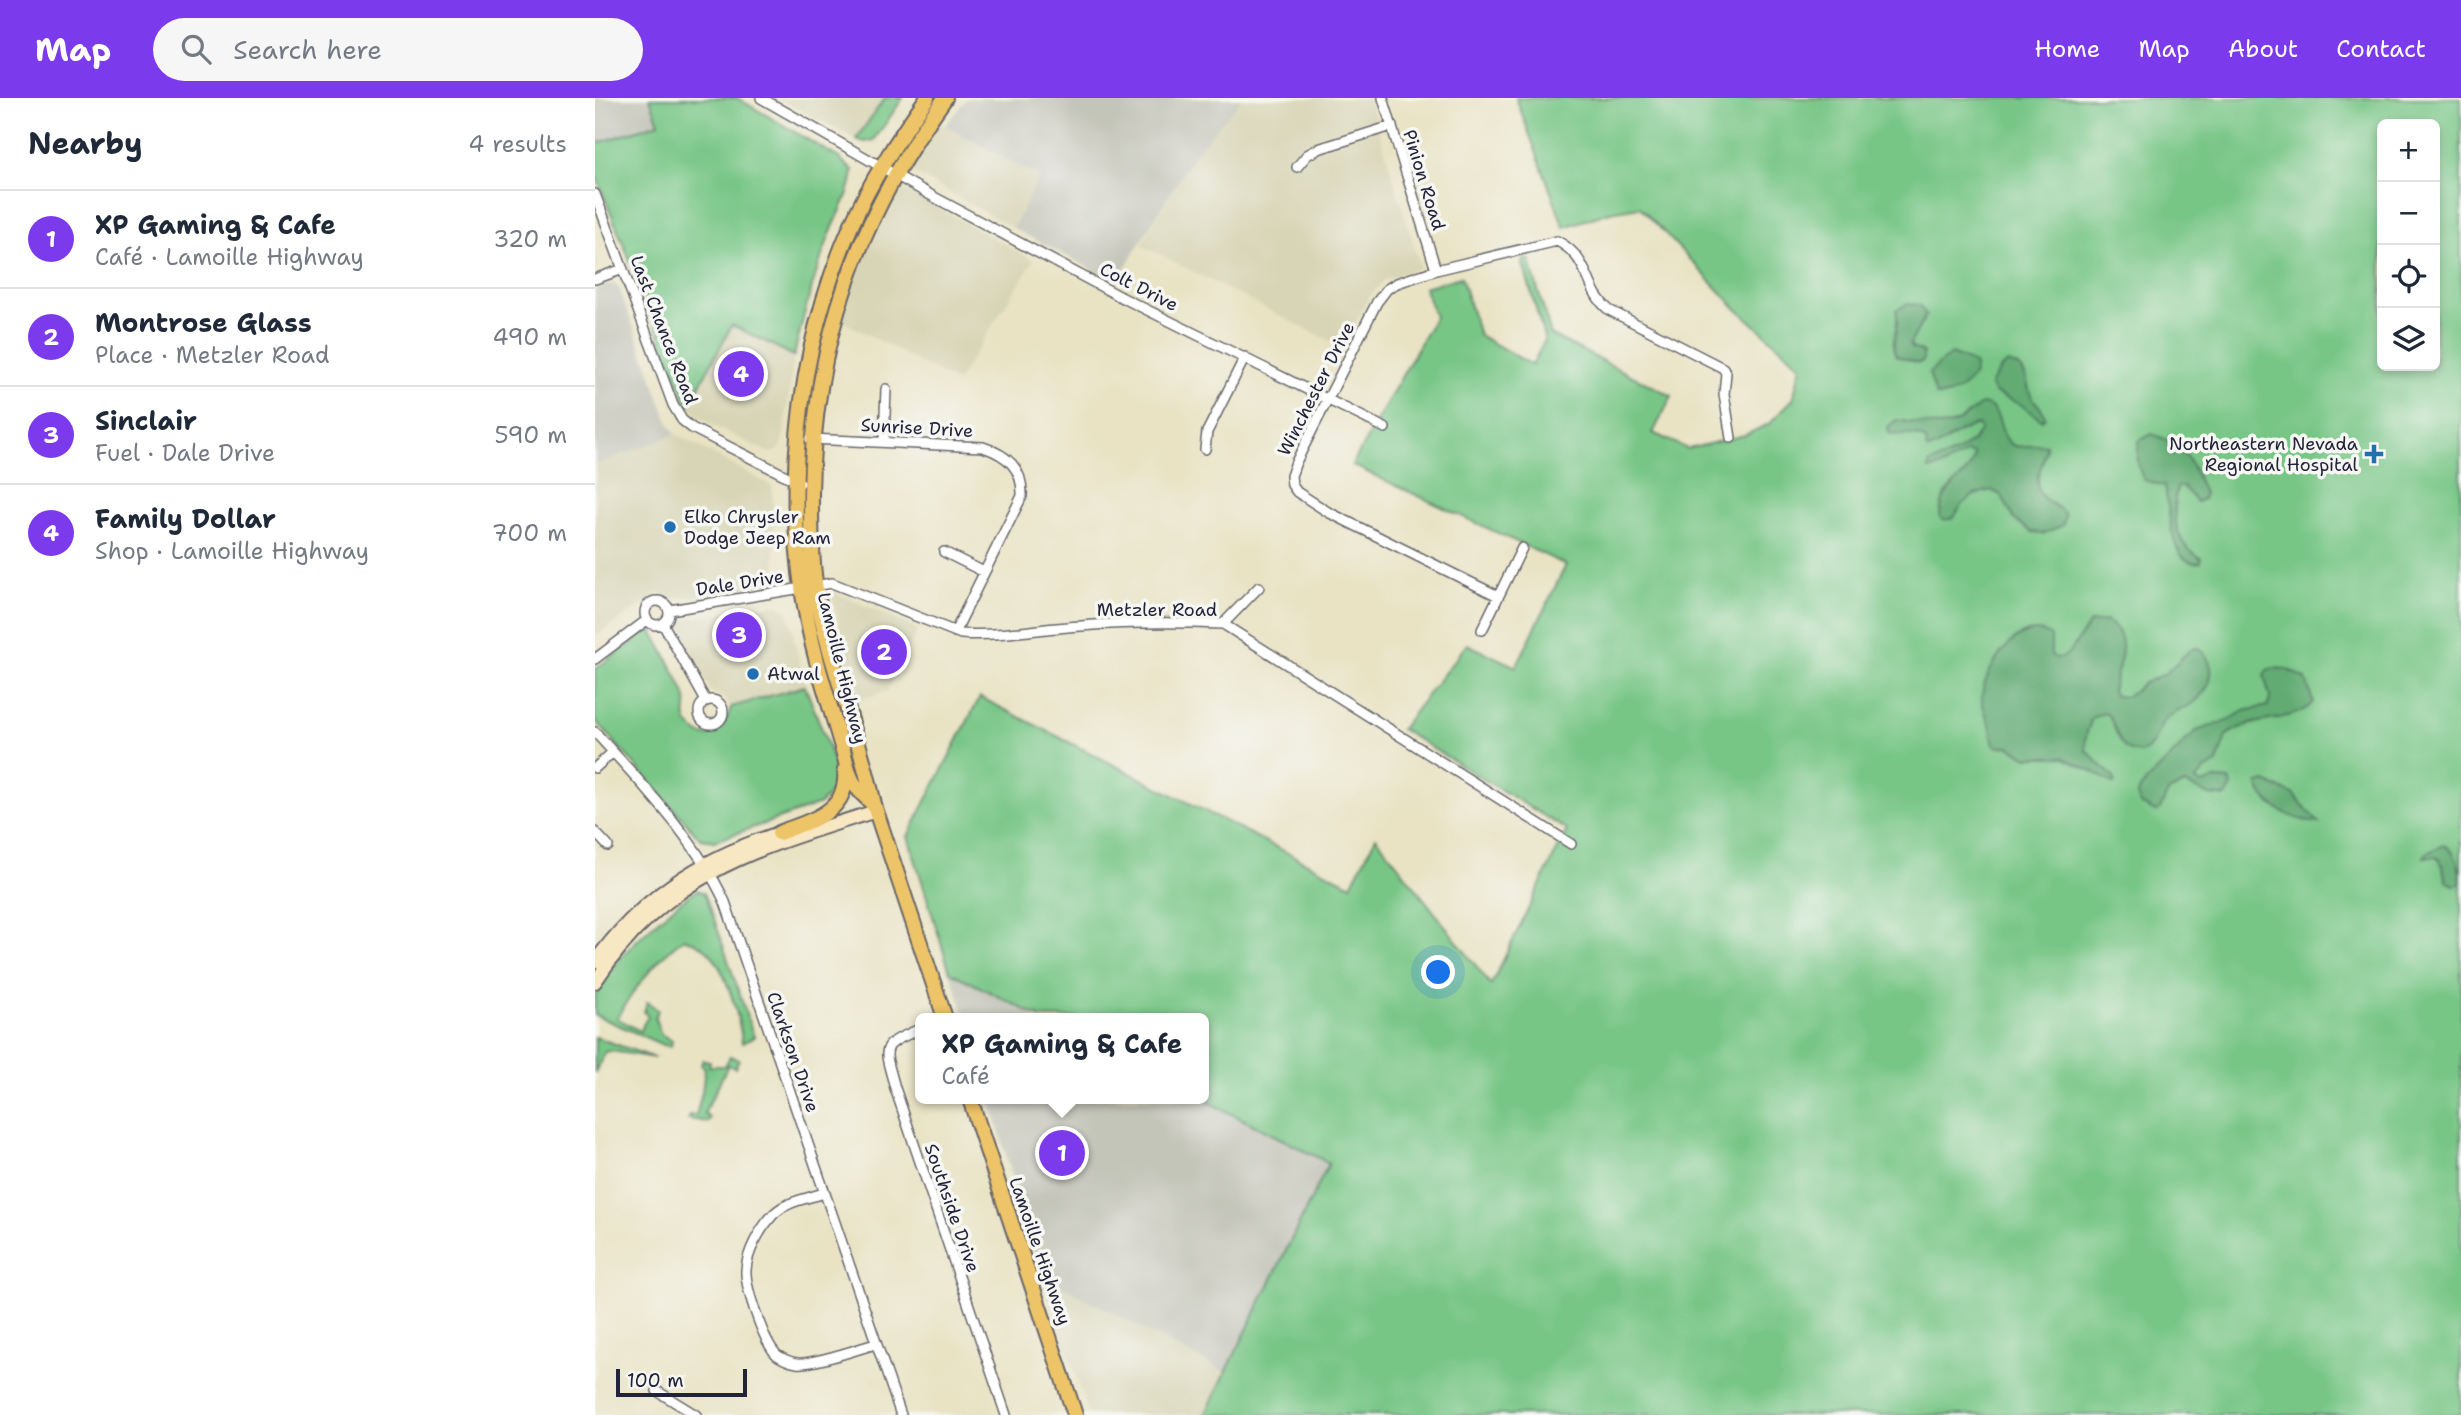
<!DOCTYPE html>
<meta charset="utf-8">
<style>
:root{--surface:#fff;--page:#f6f6f7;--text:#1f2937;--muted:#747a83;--line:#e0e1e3;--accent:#7c3aed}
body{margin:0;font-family:"Shantell Sans",sans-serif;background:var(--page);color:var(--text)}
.controls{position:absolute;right:21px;top:21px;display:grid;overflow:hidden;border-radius:10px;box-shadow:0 4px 10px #0003}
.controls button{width:63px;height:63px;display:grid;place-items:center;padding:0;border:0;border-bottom:2px solid var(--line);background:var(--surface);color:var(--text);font:35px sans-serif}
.scale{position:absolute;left:21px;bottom:18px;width:131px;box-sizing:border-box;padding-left:7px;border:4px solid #22223b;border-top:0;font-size:19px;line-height:24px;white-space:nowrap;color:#22223b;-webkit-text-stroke:5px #f6f6f2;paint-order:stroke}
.you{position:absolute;left:844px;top:875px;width:24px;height:24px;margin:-18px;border:5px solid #fff;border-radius:50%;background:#1a73e8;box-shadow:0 0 0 10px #1a73e833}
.badge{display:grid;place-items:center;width:46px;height:46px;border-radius:50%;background:var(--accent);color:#fff;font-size:23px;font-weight:700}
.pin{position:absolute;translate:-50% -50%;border:4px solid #fff;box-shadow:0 2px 7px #0006}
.popup{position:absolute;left:320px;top:915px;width:294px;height:91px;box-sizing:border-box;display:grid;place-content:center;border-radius:10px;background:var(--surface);filter:drop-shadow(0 2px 5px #0005);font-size:23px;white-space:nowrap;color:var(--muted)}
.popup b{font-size:26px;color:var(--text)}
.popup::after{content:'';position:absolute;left:50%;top:100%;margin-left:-14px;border:14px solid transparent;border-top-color:var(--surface)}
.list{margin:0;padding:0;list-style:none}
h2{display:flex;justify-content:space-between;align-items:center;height:91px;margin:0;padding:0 28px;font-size:30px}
h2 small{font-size:23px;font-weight:400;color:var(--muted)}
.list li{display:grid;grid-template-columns:46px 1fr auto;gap:21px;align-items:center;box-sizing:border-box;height:98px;padding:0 28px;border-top:2px solid var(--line)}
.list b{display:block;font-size:26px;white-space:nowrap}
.list p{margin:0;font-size:23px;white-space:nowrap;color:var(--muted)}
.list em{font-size:23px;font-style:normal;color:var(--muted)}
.icon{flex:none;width:38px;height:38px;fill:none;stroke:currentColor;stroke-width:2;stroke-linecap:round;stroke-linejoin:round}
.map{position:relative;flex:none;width:1866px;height:1317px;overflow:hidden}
header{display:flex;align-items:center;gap:42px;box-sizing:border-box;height:98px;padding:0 35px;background:var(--accent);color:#fff}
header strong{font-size:33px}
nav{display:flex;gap:38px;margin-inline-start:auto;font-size:24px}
.search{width:490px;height:63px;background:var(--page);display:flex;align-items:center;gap:18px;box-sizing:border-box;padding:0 24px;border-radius:38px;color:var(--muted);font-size:26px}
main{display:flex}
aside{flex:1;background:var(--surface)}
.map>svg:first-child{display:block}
.built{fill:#d8d5b6}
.industrial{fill:#c4c5b9}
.green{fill:#78c686;stroke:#4d7460;stroke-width:2;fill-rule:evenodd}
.forest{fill:#62ab73;stroke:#426657;stroke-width:2}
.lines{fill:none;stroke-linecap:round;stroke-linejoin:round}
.street-casing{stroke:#68666b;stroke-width:12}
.secondary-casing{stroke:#68666b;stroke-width:16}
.primary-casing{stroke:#68666b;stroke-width:18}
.street{stroke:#fff;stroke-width:9}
.secondary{stroke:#f8e7c3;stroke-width:12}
.primary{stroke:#eec469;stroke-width:14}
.poi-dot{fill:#1f6fb2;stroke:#f6f6f2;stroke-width:2.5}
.labels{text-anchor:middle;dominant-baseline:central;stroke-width:7;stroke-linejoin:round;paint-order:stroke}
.street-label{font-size:18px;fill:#22223b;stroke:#f6f6f2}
.poi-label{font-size:18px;fill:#22223b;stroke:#f6f6f2;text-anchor:start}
</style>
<header>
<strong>Map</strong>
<div class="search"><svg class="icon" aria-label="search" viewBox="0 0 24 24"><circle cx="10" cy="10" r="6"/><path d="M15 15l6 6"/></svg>Search here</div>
<nav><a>Home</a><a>Map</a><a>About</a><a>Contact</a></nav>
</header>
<main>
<aside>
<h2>Nearby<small>4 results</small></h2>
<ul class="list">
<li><span class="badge">1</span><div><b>XP Gaming &amp; Cafe</b><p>Café · Lamoille Highway</p></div><em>320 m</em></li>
<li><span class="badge">2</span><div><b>Montrose Glass</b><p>Place · Metzler Road</p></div><em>490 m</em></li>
<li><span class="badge">3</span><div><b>Sinclair</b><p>Fuel · Dale Drive</p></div><em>590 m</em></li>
<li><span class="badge">4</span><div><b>Family Dollar</b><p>Shop · Lamoille Highway</p></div><em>700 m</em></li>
</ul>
</aside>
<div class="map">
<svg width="1866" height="1317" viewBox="0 0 1866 1317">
<rect width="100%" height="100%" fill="#f6f6f2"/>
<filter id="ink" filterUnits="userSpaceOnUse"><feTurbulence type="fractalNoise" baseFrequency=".0143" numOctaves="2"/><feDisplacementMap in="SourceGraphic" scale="14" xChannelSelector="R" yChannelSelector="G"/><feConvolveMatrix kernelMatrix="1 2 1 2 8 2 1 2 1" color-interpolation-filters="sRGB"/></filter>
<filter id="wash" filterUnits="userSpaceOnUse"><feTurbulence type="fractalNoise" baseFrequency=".00686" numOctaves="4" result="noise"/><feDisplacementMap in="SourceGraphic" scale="28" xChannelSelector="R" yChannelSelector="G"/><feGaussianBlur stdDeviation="1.57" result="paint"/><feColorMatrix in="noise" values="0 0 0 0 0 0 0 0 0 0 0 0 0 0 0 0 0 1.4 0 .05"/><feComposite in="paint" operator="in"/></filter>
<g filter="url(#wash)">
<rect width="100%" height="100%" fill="#e9e3c4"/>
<path class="built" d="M 182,0 L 290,0 L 261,41 Z
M 647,0 L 774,0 L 825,168 L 824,170 L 789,182 L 773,201 L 748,250 L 546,147 L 600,56 Z
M 341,23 L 444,79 L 418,130 L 311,70 Z
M 308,91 L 439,162 L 362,284 L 245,222 L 264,161 L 288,111 L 300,94 Z
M 137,227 L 199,258 L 187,348 L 181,354 L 174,355 L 113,325 L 93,309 Z
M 81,336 L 177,388 L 181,475 L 173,487 L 90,500 L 76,500 L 64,495 L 0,539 L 0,367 Z
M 239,494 L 323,531 L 292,593 L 266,601 L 252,560 L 236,495 Z
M 175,507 L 185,508 L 193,513 L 210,588 L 136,609 L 128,599 L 116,594 L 80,523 Z
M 446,1177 L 631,1275 L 610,1317 L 494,1317 Z"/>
<path class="industrial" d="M 0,0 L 55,0 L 65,25 L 0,46 Z
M 372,0 L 647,0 L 600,56 L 521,184 L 418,130 L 444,79 L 350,28 Z
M 18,185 L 24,190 L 74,326 L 81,336 L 0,367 L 0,191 Z
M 355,874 L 446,920 L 371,920 Z
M 395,1001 L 607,1001 L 735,1065 L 631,1275 L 446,1177 Z"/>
<path class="green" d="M 55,0 L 142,0 L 244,60 L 258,73 C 256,97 240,121 232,144 C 218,181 208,218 199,258 L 137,227 L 93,309 L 0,75 L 0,46 L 64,25 Z
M 290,0 L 308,0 L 279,42 L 270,44 L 261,41 Z
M 921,0 L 1866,0 L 1866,1317 L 610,1317 L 734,1065 L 607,1001 L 609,1001 L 609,920 L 446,920 L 355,874 L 313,738 L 385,599 L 756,787 L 781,739 L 896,887 L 972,732 L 806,631 L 872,546 L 921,569 L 971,467 L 757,367 L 840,219 L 829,189 L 866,179 L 884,237 L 937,267 L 950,242 L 927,162 L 934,161 L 956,237 L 1077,298 L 1058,335 L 1093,351 L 1150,337 L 1174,326 L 1198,301 L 1206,268 L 1142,211 L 1045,109 L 1015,114 L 969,129 ZM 1787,26 L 1840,26 L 1840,268 L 1787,268 Z
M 56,531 C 63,545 90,589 91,601 C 93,611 87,618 94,627 C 113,651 131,629 136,609 L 210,588 C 216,604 242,665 241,678 C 240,690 234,698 225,706 L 120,743 L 106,741 L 102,737 L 0,622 L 0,571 Z
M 102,792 L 109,795 L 115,809 L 159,939 L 147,945 C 145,920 131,871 113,853 C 107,847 97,844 89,840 C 60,862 40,889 22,920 L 45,933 L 53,918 L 49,914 L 52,904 L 63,912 L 60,920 L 66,936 L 77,943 L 76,948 L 68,947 L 0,917 C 0,912 0,905 0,900 C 5,872 76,807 102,792 Z
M 0,939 L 60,960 L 16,953 L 10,954 L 0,975 Z
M 135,958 L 144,962 L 140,970 L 133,967 L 109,1016 L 115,1020 L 113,1024 L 93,1021 L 94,1017 L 101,1018 L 107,994 L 110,970 L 106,967 L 108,962 L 115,963 L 114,968 L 130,968 Z"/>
<path class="forest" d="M 1312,206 L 1324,207 L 1331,217 L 1315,246 L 1317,250 L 1328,254 L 1328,263 L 1324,265 L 1301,258 C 1294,242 1306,229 1301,212 Z
M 1356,256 L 1380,266 C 1382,285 1357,299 1341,298 L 1334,275 Z
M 1413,265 C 1433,270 1430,280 1435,295 C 1438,304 1448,309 1450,319 L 1447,322 L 1425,306 L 1400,295 L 1395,287 L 1405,271 Z
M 1386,306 C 1410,307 1401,338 1418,347 C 1427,352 1441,344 1451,347 C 1452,362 1434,384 1447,398 C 1453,405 1463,408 1470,416 L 1468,427 L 1448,436 L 1437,434 L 1419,421 L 1406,397 L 1396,392 L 1379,397 L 1368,406 L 1358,420 L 1348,422 L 1345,419 C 1345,383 1378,381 1379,356 L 1372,354 L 1350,367 L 1334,372 L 1334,366 C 1351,358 1378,350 1386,331 L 1383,327 C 1365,329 1351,346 1334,352 L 1331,350 L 1332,344 C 1322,332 1307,340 1294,335 L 1293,329 L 1301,322 L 1343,328 L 1354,327 L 1364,323 Z
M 1557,336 C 1595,349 1594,362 1609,395 L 1608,401 L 1602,404 L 1588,389 L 1582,389 C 1576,416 1580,447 1606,460 L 1606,464 C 1572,471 1576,406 1569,388 L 1549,382 C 1542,369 1542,357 1544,343 Z
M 1511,523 C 1540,537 1522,570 1517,593 L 1520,598 L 1532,599 L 1547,586 L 1571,575 L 1596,551 L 1603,550 C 1626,568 1616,593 1595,607 C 1587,612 1578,615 1571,621 C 1560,632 1559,662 1536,653 C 1522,647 1521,628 1513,617 L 1508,615 L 1497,620 L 1491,637 L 1491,652 L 1520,681 L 1519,686 L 1499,674 L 1467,659 L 1432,659 L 1414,648 L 1403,649 L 1399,646 C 1397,640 1397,635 1396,630 C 1393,619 1386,609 1387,598 C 1389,571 1425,516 1456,538 L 1456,557 C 1472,571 1483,537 1495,525 Z
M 1678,570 L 1691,571 L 1711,581 L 1718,604 C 1703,625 1654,618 1631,638 L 1622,665 L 1610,672 L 1601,682 L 1606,686 L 1623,681 L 1635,682 L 1637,688 L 1631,699 L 1615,697 L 1590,686 L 1573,694 L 1565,711 L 1561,714 L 1545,706 L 1542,697 L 1546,689 L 1601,633 L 1634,622 L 1649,613 L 1673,608 L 1675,599 L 1669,577 L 1672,572 Z
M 1671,684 L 1698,696 L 1724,725 C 1702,723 1669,709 1662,686 Z
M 1848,747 C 1862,752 1865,770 1866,784 L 1860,788 L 1851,782 L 1845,761 L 1840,759 L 1829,759 L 1832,755 Z"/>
</g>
<g filter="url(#ink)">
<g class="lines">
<g class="street-casing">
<path id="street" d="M 166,0 L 339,99 L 526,199 L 790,330
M 788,0 L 841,172
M 702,69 L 712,57 L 723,51 L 797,28
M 0,96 L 78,307 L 87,322 L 97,330 L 205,385
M 0,181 L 28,171
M 215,341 L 388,349 C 412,357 428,370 427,398 L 360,534
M 289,343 L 291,291
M 610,351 L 612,334 L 650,259
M 349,454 L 389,474
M 903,498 L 733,414 L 702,394 L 697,387 L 696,378 L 701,364 L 782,204 L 792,191 L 802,185 L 841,172 L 962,143 C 996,160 989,191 1014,212 L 1128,270 L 1131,275 L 1129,296 L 1136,340
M50 515a12 12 0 1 1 24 0a12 12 0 1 1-24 0Z
M 75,512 L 237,485 L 366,536 C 406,539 446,530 486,528 C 533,524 581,524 628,526 L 976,746
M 68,526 L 111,603
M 628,526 L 664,489
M 887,532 L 927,450
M 0,561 L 52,522
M104 614a12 12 0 1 1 24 0a12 12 0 1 1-24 0Z
M 0,634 C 46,685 101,741 130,804 L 306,1317
M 0,670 L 18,654
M 0,734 L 13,748
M 325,931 C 283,949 289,948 300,990 L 411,1317
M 229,1095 C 211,1101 188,1104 176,1119 C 164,1133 152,1154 151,1172 C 150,1189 169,1245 182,1257 C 188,1261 195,1264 202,1265 C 217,1267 263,1251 280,1246
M 62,1293 L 101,1317"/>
</g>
<g class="secondary-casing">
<path id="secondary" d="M 0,864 C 47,797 114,756 191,733
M 0,884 C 73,773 162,751 281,713"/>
</g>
<g class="primary-casing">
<path id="primary" d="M 278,706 C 271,699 261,691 257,682 C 253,674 251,665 249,656 C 243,636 237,616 231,595 C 183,443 192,275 256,128 C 276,82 303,41 332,0
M 184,735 C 216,722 254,715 250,672
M 350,920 L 279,707 C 264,633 233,565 221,491 C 216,460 216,427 216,396 C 218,244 262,122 350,0
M 375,1001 L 480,1317"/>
</g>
<use href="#street" class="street"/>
<use href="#secondary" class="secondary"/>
<use href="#primary" class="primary"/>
</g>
</g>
<g class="poi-dot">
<path d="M1775.5 345.5h7v7h7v7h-7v7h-7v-7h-7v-7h7z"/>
<circle cx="75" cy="429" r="7"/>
<circle cx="158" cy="576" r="7"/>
</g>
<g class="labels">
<g class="street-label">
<text transform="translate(829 82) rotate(73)">Pinion Road</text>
<text transform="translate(544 189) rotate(27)">Colt Drive</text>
<text transform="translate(69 232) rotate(69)">Last Chance Road</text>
<text transform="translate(721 291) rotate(-63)">Winchester Drive</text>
<text transform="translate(322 330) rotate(3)">Sunrise Drive</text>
<text transform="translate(145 485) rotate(-9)">Dale Drive</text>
<text x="562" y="512">Metzler Road</text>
<text transform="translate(247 570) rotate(76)">Lamoille Highway</text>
<text transform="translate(198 954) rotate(71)">Clarkson Drive</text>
<text transform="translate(357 1110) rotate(71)">Southside Drive</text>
<text transform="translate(445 1153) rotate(71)">Lamoille Highway</text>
</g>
<g class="poi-label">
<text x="1763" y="346" text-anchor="end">Northeastern Nevada<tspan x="1763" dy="21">Regional Hospital</tspan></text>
<text x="89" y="419">Elko Chrysler<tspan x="89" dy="21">Dodge Jeep Ram</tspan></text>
<text x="172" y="576">Atwal</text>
</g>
</g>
</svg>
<div class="controls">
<button>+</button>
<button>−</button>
<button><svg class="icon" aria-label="locate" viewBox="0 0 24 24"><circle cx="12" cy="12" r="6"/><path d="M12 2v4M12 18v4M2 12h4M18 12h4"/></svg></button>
<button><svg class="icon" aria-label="layers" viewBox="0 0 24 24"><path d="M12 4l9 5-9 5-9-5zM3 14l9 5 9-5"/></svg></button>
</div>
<div class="scale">100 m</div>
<div class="you"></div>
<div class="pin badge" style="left:467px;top:1055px">1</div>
<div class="popup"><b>XP Gaming &amp; Cafe</b>Café</div>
<div class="pin badge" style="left:289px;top:554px">2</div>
<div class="pin badge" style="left:144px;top:537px">3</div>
<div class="pin badge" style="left:146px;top:276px">4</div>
</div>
</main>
